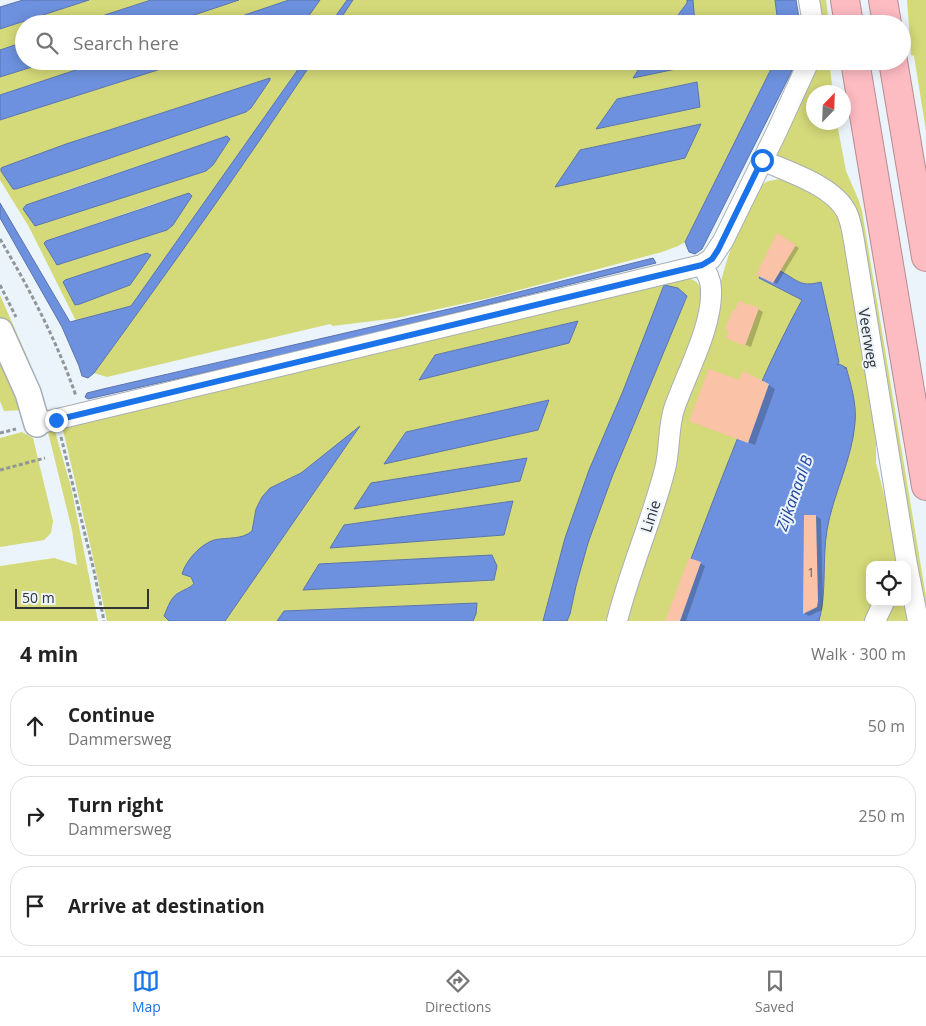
<!DOCTYPE html>
<meta charset="utf-8">
<style>
:root{--surface:#fff;--page:#f6f6f6;--text:#222;--muted:#767676;--line:#e0e0e0;--accent:#1a73e8}
body{margin:0;font-family:"Open Sans",sans-serif;background:var(--page);color:var(--text)}
.controls{position:absolute;right:15px;bottom:15px;display:grid;overflow:hidden;border-radius:10px;box-shadow:0 2px 12px #0003}
.controls button{width:45px;height:45px;display:grid;place-items:center;padding:0;border:0;border-bottom:1px solid var(--line);background:var(--surface);color:var(--text);font:25px sans-serif}
.compass{position:absolute;left:806px;top:85px;width:45px;height:45px;border-radius:50%;background:var(--surface);box-shadow:0 2px 12px #0003;rotate:23deg}
.scale{position:absolute;left:15px;bottom:12px;width:134px;box-sizing:border-box;padding-left:5px;border:2px solid #313436;border-top:0;font-size:14px;line-height:18px;white-space:nowrap;color:#313436;-webkit-text-stroke:4px #ebf4fa;paint-order:stroke}
.stop{position:absolute;width:15px;height:15px;margin:-11px;border:4px solid #1a73e8;border-radius:50%;background:#fff}
.stop.end{background:#1a73e8;border-color:#fff;box-shadow:0 1px 5px #0008}
.list{margin:0;padding:0;list-style:none}
h2{display:flex;justify-content:space-between;align-items:center;height:65px;margin:0;padding:0 20px;font-size:21px}
h2 small{font-size:16px;font-weight:400;color:var(--muted)}
.list li{display:grid;grid-template-columns:32px 1fr auto;gap:15px;align-items:center;box-sizing:border-box;height:80px;margin:0 10px 10px;padding:0 10px;border:1px solid var(--line);border-radius:20px}
.list b{display:block;font-size:19px;white-space:nowrap}
.list p{margin:0;font-size:16px;white-space:nowrap;color:var(--muted)}
.list em{font-size:16px;font-style:normal;color:var(--muted)}
.icon{flex:none;width:28px;height:28px;fill:none;stroke:currentColor;stroke-width:2;stroke-linecap:round;stroke-linejoin:round}
.map{position:relative;flex:none;width:926px;height:621px;overflow:hidden}
.search{position:absolute;background:var(--surface);box-shadow:0 2px 12px #0003;left:15px;right:15px;top:15px;height:55px;display:flex;align-items:center;gap:12px;box-sizing:border-box;padding:0 18px;border-radius:28px;color:var(--muted);font-size:19px}
.sheet{height:335px;background:var(--surface)}
nav{display:flex;justify-content:space-around;align-items:center;box-sizing:border-box;height:70px;border-top:1px solid var(--line);background:var(--surface);font-size:14px;color:var(--muted)}
nav a{display:grid;justify-items:center;gap:2px}
nav .on{color:var(--accent)}
.map>svg:first-child{display:block}
.green{fill:#d4d979;fill-rule:evenodd}
.water{fill:#6d91de;stroke:#5b75ac}
.shadow{fill:#0003}
.building{fill:#fac3a8}
.lines{fill:none;stroke-linecap:round;stroke-linejoin:round}
.minor-casing{stroke:#a7afb5;stroke-width:22}
.tertiary-casing{stroke:#a7afb5;stroke-width:28}
.motorway-casing{stroke:#b68c91;stroke-width:30}
.path{stroke:#90969a;stroke-width:3;stroke-dasharray:4 2.5;stroke-linecap:butt}
.minor{stroke:#fff;stroke-width:20}
.tertiary{stroke:#fff;stroke-width:25}
.motorway{stroke:#fdbbc2;stroke-width:28}
.route{stroke:#1a73e8;stroke-width:6}
.labels{text-anchor:middle;dominant-baseline:central;stroke-width:4;stroke-linejoin:round;paint-order:stroke}
.number-label{font-size:12px;fill:#635852}
.street-label{font-size:15px;fill:#313436;stroke:#ebf4fa}
.water-label{font-size:16px;font-style:italic;fill:#20449f;stroke:#ebf4fa}
</style>
<div class="map">
<svg width="926" height="621" viewBox="0 0 926 621">
<rect width="100%" height="100%" fill="#ebf4fa"/>
<path class="green" d="M 89,0 L 151,0 L 77,24 L 24,24 L 24,42 L 0,50 L 0,29 Z
M 239,0 L 289,0 L 218,24 L 167,24 Z
M 320,0 L 347,0 L 330,24 L 303,24 Z
M 353,0 L 687,0 L 687,3 L 672,22 L 675,24 L 337,24 Z
M 693,0 L 775,0 L 778,24 L 695,24 Z
M 813,0 L 826,0 L 829,24 L 817,24 Z
M 907,0 L 926,0 L 926,131 L 914,56 L 911,55 Z
M 51,61 L 103,61 L 0,95 L 0,77 Z
M 186,61 L 304,61 L 131,306 L 76,321 L 29,227 L 0,180 L 0,120 ZM 267,79 L 270,79 L 270,80 L 251,108 L 246,112 L 75,170 L 16,189 L 1,168 L 66,144 ZM 227,136 L 230,139 L 213,165 L 206,171 L 38,225 L 35,226 L 24,207 L 67,190 ZM 192,195 L 173,225 L 167,230 L 61,264 L 55,263 L 45,245 L 46,241 L 153,204 ZM 147,253 L 150,253 L 125,287 L 80,304 L 76,305 L 63,282 L 65,280 Z
M 313,61 L 644,61 L 633,78 L 700,64 L 700,61 L 775,61 L 685,242 L 678,246 L 662,252 L 489,298 L 397,318 L 333,326 L 330,324 L 107,377 L 94,373 C 169,270 243,167 313,61 ZM 697,82 L 700,107 L 596,129 L 617,99 ZM 701,124 L 685,158 L 555,186 Z
M 814,61 L 829,61 L 833,92 L 814,92 L 814,122 L 837,123 L 846,171 L 859,201 L 862,211 L 926,597 L 926,621 L 857,222 L 777,157 L 775,153 Z
M 781,179 L 810,190 L 842,214 L 876,430 L 876,463 L 891,521 L 897,561 L 896,565 L 870,565 L 870,602 L 879,602 L 871,621 L 622,621 L 674,428 L 719,306 C 721,298 720,290 721,282 C 725,262 749,193 766,182 C 770,180 776,180 781,179 Z
M 686,278 C 699,280 701,287 705,299 L 657,464 L 655,467 L 606,621 L 473,621 L 476,614 L 477,603 L 285,611 L 277,621 L 225,621 L 359,428 L 301,473 L 270,488 L 256,509 L 252,531 L 246,537 L 236,537 L 191,577 L 194,584 L 188,589 L 178,592 L 164,616 L 169,621 L 107,621 L 90,544 L 62,426 ZM 578,322 L 420,380 L 419,379 L 435,355 ZM 549,400 L 385,464 L 406,432 ZM 513,501 L 504,535 L 331,548 L 344,525 Z
M 0,295 L 29,361 L 43,409 L 4,411 L 0,401 Z
M 54,428 L 71,487 L 98,621 L 0,621 L 0,566 L 54,558 L 77,565 L 72,530 L 48,432 Z
M 22,432 L 33,438 L 53,521 L 51,533 L 44,540 L 0,547 L 0,438 Z
M 889,602 L 907,602 L 912,621 L 880,621 Z"/>
<path class="water" d="M 23,0 L 89,0 L 0,29 L 0,7 Z
M 151,0 L 239,0 L 167,24 L 77,24 Z
M 289,0 L 320,0 L 303,24 L 218,24 Z
M 347,0 L 353,0 L 337,24 L 330,24 Z
M 687,0 L 693,0 L 695,24 L 672,23 L 687,3 Z
M 775,0 L 796,0 L 800,24 L 778,24 Z
M 24,42 L 24,61 L 51,61 L 0,77 L 0,50 Z
M 103,61 L 186,61 L 0,120 L 0,95 Z
M 304,61 L 313,61 C 243,167 169,270 94,373 L 88,378 L 82,376 L 79,366 L 62,327 L 0,218 L 0,203 L 70,322 L 131,306 Z
M 644,61 L 700,61 L 700,64 L 633,78 Z
M 775,61 L 797,61 L 702,249 L 695,254 L 689,252 L 685,242 Z
M 270,78 L 270,80 L 251,108 L 246,112 L 75,170 L 16,189 L 13,189 L 1,171 L 1,168 L 6,166 L 66,144 Z
M 697,82 L 700,107 L 596,129 L 617,99 Z
M 701,124 L 685,158 L 555,187 L 580,150 Z
M 227,136 L 230,139 L 213,165 L 206,171 L 38,225 L 35,226 L 23,209 L 26,205 Z
M 189,193 L 192,196 L 173,225 L 167,230 L 57,265 L 45,245 L 44,243 L 46,241 Z
M 147,253 L 151,255 L 130,285 L 80,304 L 75,305 L 63,282 L 65,280 Z
M 653,258 L 656,263 L 317,347 L 88,399 L 85,397 L 87,393 L 103,389 L 475,303 Z
M 764,267 C 769,269 775,269 780,271 C 797,279 799,288 821,282 L 839,362 L 837,365 L 839,364 L 845,367 L 845,369 L 846,367 C 851,385 857,405 855,423 C 852,460 833,494 827,530 C 822,560 827,592 819,621 L 667,621 C 709,515 747,400 802,300 L 759,278 Z
M 664,285 L 678,288 L 687,296 L 612,477 L 588,543 L 576,586 L 570,614 L 567,621 L 543,621 L 565,538 L 589,470 L 623,391 Z
M 578,321 L 569,343 L 419,380 L 435,355 Z
M 549,400 L 538,430 L 384,464 L 406,432 Z
M 360,426 L 225,621 L 169,621 L 164,616 C 168,607 171,596 180,592 C 186,589 189,588 194,584 L 191,577 L 182,574 C 186,560 201,544 214,540 C 228,537 242,540 252,531 L 256,509 L 262,497 L 270,488 L 301,473 Z
M 527,458 L 520,481 L 354,509 L 371,483 Z
M 513,501 L 504,535 L 330,548 L 344,525 Z
M 492,555 L 497,566 L 494,580 L 303,590 L 319,564 Z
M 477,603 L 476,614 L 473,621 L 277,621 L 284,611 Z"/>
<path class="shadow" d="M 777,234 L 799,248 L 777,284 L 757,274 Z
M 758,309 L 763,312 L 751,347 L 733,340 L 736,312 Z
M 740,382 L 769,385 L 775,389 L 755,445 L 698,424 Z
M 805,516 L 816,516 L 821,519 L 823,605 L 822,610 L 809,616 L 805,614 Z
M 700,563 L 705,566 L 686,621 L 669,621 Z"/>
<path class="building" d="M 777,233 L 796,245 L 773,283 L 756,275 Z
M 739,301 L 759,308 L 745,346 L 726,338 L 729,331 L 725,329 L 733,309 L 735,311 Z
M 709,369 L 739,380 L 743,371 L 769,384 L 748,443 L 689,421 Z
M 804,515 L 816,515 L 818,601 L 817,607 L 803,614 Z
M 689,558 L 701,562 L 680,621 L 665,621 Z"/>
<g class="lines">
<g class="minor-casing">
<path id="minor" d="M 809,0 L 813,24
M 762,160 C 788,172 832,185 846,211 C 851,220 852,231 854,241 L 907,565
M 37,424 L 702,265 L 711,259 L 723,241 L 776,133 L 809,61
M 907,565 L 918,621
M 617,621 C 630,569 652,520 665,469 C 670,449 668,428 674,409 C 686,374 713,326 711,289 C 711,280 707,273 702,265
M 875,621 L 884,602"/>
</g>
<g class="tertiary-casing">
<path id="tertiary" d="M 0,331 L 28,393 L 37,424"/>
</g>
<g class="motorway-casing">
<path id="motorway" d="M 845,0 L 849,24
M 883,0 L 887,24
M 855,61 L 926,486
M 893,61 L 926,257"/>
</g>
<path class="path" d="M 0,239 C 29,288 57,341 76,396
M 0,285 L 16,317
M 0,433 L 16,429
M 61,437 L 94,571 L 104,621
M 0,470 L 45,458"/>
<use href="#minor" class="minor"/>
<use href="#tertiary" class="tertiary"/>
<use href="#motorway" class="motorway"/>
</g>
<g class="lines">
<path class="route" d="M 56,420 L 702,265 L 712,259 L 718,250 L 762,160"/>
</g>
<g class="labels">
<g class="number-label">
<text x="811" y="572">1</text>
</g>
<g class="street-label">
<text transform="translate(869 338) rotate(81)">Veerweg</text>
<text transform="translate(650 516) rotate(-72)">Linie</text>
</g>
<g class="water-label">
<text transform="translate(794 493) rotate(-70)">Zijkanaal B</text>
</g>
</g>
</svg>
<div class="controls">
<button><svg class="icon" aria-label="locate" viewBox="0 0 24 24"><circle cx="12" cy="12" r="6"/><path d="M12 2v4M12 18v4M2 12h4M18 12h4"/></svg></button>
</div>
<svg class="compass" viewBox="-18 -18 36 36"><path d="M0-13l5 13h-10z" fill="#e53935"/><path d="M0 13l5-13h-10z" fill="#767676"/></svg>
<div class="scale">50 m</div>
<div class="stop" style="left:762px;top:160px"></div>
<div class="stop end" style="left:56px;top:420px"></div>
<div class="search"><svg class="icon" aria-label="search" viewBox="0 0 24 24"><circle cx="10" cy="10" r="6"/><path d="M15 15l6 6"/></svg>Search here</div>
</div>
<section class="sheet">
<h2>4 min<small>Walk · 300 m</small></h2>
<ul class="list">
<li><svg class="icon" aria-label="ahead" viewBox="0 0 24 24"><path d="M12 20V5M6 11l6-6 6 6"/></svg><div><b>Continue</b><p>Dammersweg</p></div><em>50 m</em></li>
<li><svg class="icon" aria-label="right" viewBox="0 0 24 24"><path d="M7 20v-9h11M14 6l5 5-5 5"/></svg><div><b>Turn right</b><p>Dammersweg</p></div><em>250 m</em></li>
<li><svg class="icon" aria-label="arrive" viewBox="0 0 24 24"><path d="M6 21V4h12l-3 4 3 4H6"/></svg><div><b>Arrive at destination</b></div></li>
</ul>
</section>
<nav>
<a class="on"><svg class="icon" aria-label="map" viewBox="0 0 24 24"><path d="M3 6l6-2 6 2 6-2v14l-6 2-6-2-6 2zM9 4v14M15 6v14"/></svg>Map</a>
<a><svg class="icon" aria-label="directions" viewBox="0 0 24 24"><path d="M12 3l9 9-9 9-9-9zM9 14v-3h6M13 9l2 2-2 2"/></svg>Directions</a>
<a><svg class="icon" aria-label="saved" viewBox="0 0 24 24"><path d="M7 4h10v16l-5-4-5 4z"/></svg>Saved</a>
</nav>
